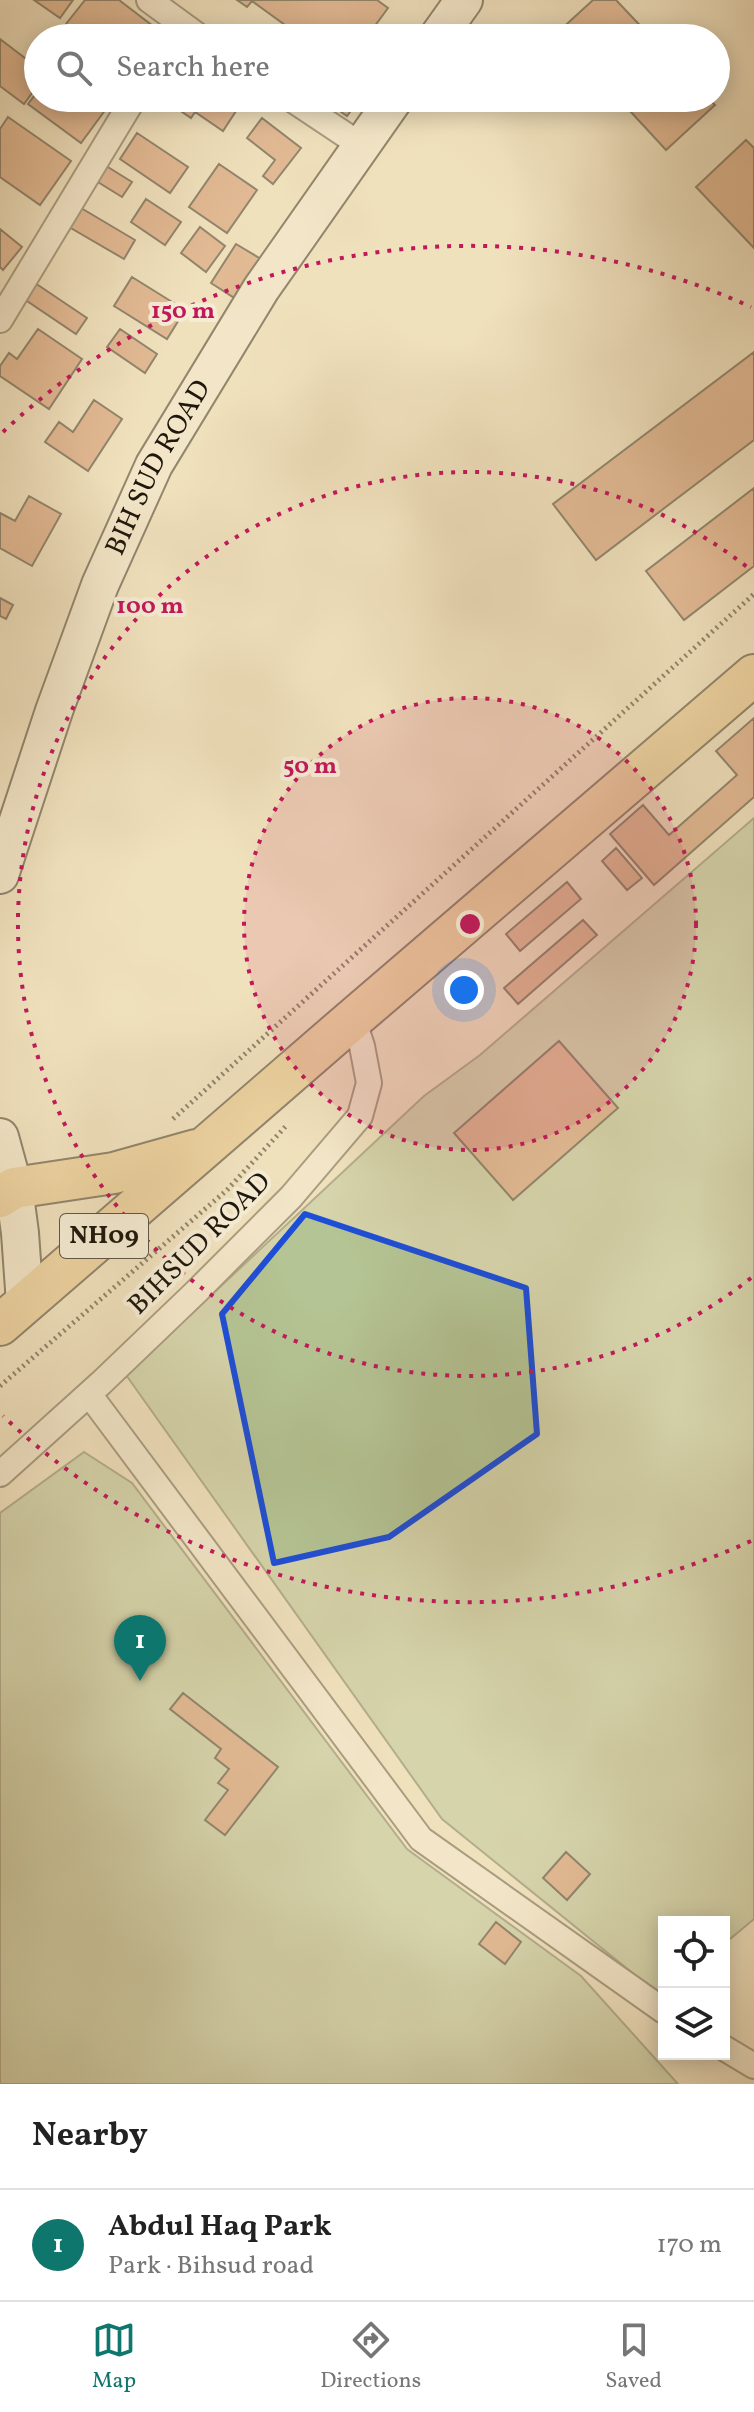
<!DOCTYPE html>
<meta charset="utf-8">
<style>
:root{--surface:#fff;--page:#f6f6f6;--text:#222;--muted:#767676;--line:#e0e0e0;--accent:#0f766e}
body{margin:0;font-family:Vollkorn,serif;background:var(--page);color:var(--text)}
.controls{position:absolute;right:24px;bottom:24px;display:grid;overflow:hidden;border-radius:0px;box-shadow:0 4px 20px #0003}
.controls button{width:72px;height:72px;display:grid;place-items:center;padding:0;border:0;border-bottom:2px solid var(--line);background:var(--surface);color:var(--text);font:40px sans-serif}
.you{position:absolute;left:464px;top:990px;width:28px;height:28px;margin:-20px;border:6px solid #fff;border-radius:50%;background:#1a73e8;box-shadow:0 0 0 12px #1a73e833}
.badge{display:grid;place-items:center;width:52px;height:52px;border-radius:50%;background:var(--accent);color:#fff;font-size:26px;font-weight:700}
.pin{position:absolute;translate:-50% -66px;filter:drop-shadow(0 2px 4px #0008)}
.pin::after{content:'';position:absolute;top:42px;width:28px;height:24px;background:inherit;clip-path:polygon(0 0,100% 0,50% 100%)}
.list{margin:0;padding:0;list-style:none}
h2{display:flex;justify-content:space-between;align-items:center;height:104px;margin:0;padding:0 32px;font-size:34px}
h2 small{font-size:26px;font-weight:400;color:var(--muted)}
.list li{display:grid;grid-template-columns:52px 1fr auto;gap:24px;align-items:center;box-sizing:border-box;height:112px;padding:0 32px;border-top:2px solid var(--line)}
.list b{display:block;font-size:30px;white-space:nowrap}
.list p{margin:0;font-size:26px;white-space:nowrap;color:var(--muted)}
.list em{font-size:26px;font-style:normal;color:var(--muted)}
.icon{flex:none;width:44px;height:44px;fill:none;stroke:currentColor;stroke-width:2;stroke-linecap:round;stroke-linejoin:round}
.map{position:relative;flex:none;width:754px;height:2084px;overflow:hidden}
.search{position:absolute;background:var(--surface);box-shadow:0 4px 20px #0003;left:24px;right:24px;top:24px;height:88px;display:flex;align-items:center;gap:20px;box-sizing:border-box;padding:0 28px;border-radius:44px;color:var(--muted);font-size:30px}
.sheet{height:216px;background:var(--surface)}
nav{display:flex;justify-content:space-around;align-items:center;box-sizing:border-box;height:112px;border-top:2px solid var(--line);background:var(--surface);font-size:22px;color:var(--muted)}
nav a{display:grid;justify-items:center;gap:4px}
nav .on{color:var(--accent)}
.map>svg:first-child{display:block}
.green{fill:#b5c494;stroke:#6a6e50;stroke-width:2}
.building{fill:#d18a63;stroke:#1f170c;stroke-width:2}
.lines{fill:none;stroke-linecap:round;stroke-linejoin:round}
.minor-casing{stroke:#534a38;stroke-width:28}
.secondary-casing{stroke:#1f170c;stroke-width:40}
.primary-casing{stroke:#1f170c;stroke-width:44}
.path{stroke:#1f170c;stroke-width:5;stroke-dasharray:2 4;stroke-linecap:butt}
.minor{stroke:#f5ecd4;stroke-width:24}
.secondary{stroke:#f5ecd4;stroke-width:36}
.primary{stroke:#e8c07e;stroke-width:40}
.marked{fill:none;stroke:#1d4ed8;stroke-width:6;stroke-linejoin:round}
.ring{fill:none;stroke:#c2185b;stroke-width:4;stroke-dasharray:4 8}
.labels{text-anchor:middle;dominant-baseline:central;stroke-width:8;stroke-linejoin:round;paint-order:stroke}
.shield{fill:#f5ecd4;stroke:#5f5748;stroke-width:2}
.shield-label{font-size:26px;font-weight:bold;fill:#1f170c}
.street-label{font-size:28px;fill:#1f170c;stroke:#f5ecd4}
.centre{fill:#c2185b;stroke:#f5ecd4;stroke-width:4}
.ring-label{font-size:24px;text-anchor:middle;font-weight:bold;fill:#c2185b;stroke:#f5ecd4;stroke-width:8;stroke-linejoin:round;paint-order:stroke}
</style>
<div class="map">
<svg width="754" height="2084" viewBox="0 0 754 2084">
<rect width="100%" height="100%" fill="#f0e1bd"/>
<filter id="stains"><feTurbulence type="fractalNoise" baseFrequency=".0025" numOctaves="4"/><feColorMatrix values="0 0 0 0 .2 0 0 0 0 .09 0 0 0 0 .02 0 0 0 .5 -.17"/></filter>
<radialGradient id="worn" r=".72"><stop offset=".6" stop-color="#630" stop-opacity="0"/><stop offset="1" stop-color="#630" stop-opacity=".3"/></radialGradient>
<path class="green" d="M 754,818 L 754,1919 L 724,1944 L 724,1922 L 664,1922 L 664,1994 L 661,1996 L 442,1819 L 126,1375 L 424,1096 L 480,1055 Z
M 84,1452 L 132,1483 L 407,1849 L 581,1976 L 678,2084 L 0,2084 L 0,1513 Z"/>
<path class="building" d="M 34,0 L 73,0 L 60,18 Z
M 85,0 L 119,0 L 162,33 L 158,38 L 84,38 L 66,24 Z
M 237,0 L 377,0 L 388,8 L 366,38 L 303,38 L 252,1 L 247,7 Z
M 593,0 L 616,0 L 652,38 L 562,38 L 557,33 Z
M 0,39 L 38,68 L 38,85 L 24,104 L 0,86 Z
M 38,91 L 38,98 L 114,98 L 81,143 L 28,104 Z
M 162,98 L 221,98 L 220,101 L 236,111 L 223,131 L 195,112 L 191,118 Z
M 321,98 L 360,98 L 347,116 Z
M 618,98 L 708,98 L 715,105 L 666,150 Z
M 8,117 L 71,161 L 40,205 L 0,177 L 0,129 Z
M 262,118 L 301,148 L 273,184 L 263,176 L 275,160 L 247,138 Z
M 137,133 L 188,167 L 170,193 L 120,159 Z
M 746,140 L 754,148 L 754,248 L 696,187 Z
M 103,164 L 132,182 L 122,197 L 93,179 Z
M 219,164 L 257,190 L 227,233 L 189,207 Z
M 146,199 L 181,222 L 165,245 L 131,222 Z
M 81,208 L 135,240 L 124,259 L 69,227 Z
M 200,227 L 225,246 L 206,272 L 181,253 Z
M 0,229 L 22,247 L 3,270 L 0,267 Z
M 236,244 L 261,259 L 236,299 L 211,283 Z
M 132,277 L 185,310 L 167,339 L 114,306 Z
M 35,283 L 87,318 L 76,334 L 24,299 Z
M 38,329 L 82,359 L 49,409 L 0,376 L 0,366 L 9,353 L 17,359 Z
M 120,329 L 157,354 L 145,373 L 107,347 Z
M 754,352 L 754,440 L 596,560 L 553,504 Z
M 94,400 L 122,419 L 88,471 L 45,442 L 59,422 L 73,432 Z
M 754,488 L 754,566 L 684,620 L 646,571 Z
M 29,496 L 61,514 L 32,566 L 0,548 L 0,513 L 15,521 Z
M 0,598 L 13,605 L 6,619 L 0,616 Z
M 754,718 L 754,797 L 654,885 L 610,834 L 643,805 L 669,835 L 737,775 L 716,751 Z
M 616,848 L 642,878 L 627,890 L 602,861 Z
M 567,882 L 581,899 L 520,951 L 506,934 Z
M 583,920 L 597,935 L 518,1004 L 504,988 Z
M 559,1041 L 618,1108 L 513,1200 L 454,1133 Z
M 183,1693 L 278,1767 L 225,1835 L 205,1820 L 228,1790 L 218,1783 L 229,1769 L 215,1758 L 221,1749 L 170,1709 Z
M 566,1852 L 590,1874 L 567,1900 L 543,1878 Z
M 496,1922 L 521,1942 L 505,1964 L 479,1944 Z"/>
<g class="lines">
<g class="minor-casing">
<path id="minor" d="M 149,0 L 201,38
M 290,98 L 362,146
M 0,320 L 134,98
M 89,1394 L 421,1839 L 664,2011
M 0,1474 L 101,1383 L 196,1292 L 291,1197 L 360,1116 L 369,1083 L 362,1046 L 353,1019
M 724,2048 L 754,2066"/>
</g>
<g class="secondary-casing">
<g id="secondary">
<path d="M 437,38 L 464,0"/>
<path id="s1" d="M 0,875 L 54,711 L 100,585 L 154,465 L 261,289 L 395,98"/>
<path d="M 0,1137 L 14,1188 L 20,1233 L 25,1303"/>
</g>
</g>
<g class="primary-casing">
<path id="primary" d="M 0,1197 L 14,1188 L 114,1173 L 196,1150
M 0,1325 L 353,1019 L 754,675"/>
</g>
<path class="path" d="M 173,1119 L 754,594
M 0,1386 L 227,1190 L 286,1126"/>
<use href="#minor" class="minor"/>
<use href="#secondary" class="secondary"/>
<use href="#primary" class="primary"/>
</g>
<path d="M0 0H754V2084H0ZM 305,1214 L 526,1288 L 537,1434 L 389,1537 L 274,1563 L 222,1314 Z" fill="#f0e1bd" fill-opacity=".55" fill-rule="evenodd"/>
<path class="marked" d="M 305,1214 L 526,1288 L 537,1434 L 389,1537 L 274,1563 L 222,1314 Z"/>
<circle cx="470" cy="924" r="226" fill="#c2185b" fill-opacity=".12"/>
<g class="ring">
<circle cx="470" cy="924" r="226"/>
<path d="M751 1278A452 452 0 1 1 751 570"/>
<path d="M751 1541A678 678 0 0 1 3 1416M3 432A678 678 0 0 1 751 307"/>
</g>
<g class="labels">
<rect class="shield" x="60" y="1214" width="88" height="44" rx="6"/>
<g class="shield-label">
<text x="104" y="1236">NH09</text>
</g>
<g class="street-label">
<text stroke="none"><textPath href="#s1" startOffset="438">BIH SUD ROAD</textPath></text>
<text transform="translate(200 1244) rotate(-45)">BIHSUD ROAD</text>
</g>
</g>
<circle cx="470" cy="924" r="12" class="centre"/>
<g class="ring-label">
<text x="183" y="318">150 m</text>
<text x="150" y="613">100 m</text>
<text x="310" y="773">50 m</text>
</g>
<rect width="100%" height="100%" filter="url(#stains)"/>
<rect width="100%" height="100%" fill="url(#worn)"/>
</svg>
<div class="controls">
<button><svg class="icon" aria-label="locate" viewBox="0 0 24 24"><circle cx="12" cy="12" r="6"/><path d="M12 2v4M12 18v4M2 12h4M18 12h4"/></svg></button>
<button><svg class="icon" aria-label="layers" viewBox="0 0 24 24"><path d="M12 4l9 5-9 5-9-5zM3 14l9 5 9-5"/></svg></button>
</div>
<div class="you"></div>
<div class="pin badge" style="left:140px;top:1681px">1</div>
<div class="search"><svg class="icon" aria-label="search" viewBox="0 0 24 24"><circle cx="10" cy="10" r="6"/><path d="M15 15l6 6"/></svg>Search here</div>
</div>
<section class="sheet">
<h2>Nearby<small></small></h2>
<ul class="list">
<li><span class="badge">1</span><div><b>Abdul Haq Park</b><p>Park · Bihsud road</p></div><em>170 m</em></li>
</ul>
</section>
<nav>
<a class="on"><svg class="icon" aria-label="map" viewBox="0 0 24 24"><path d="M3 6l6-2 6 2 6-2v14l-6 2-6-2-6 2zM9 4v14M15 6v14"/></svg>Map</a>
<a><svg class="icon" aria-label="directions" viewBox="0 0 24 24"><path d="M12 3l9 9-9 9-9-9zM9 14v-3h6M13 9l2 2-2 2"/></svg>Directions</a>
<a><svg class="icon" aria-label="saved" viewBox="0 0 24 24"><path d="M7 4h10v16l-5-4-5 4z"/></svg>Saved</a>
</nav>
